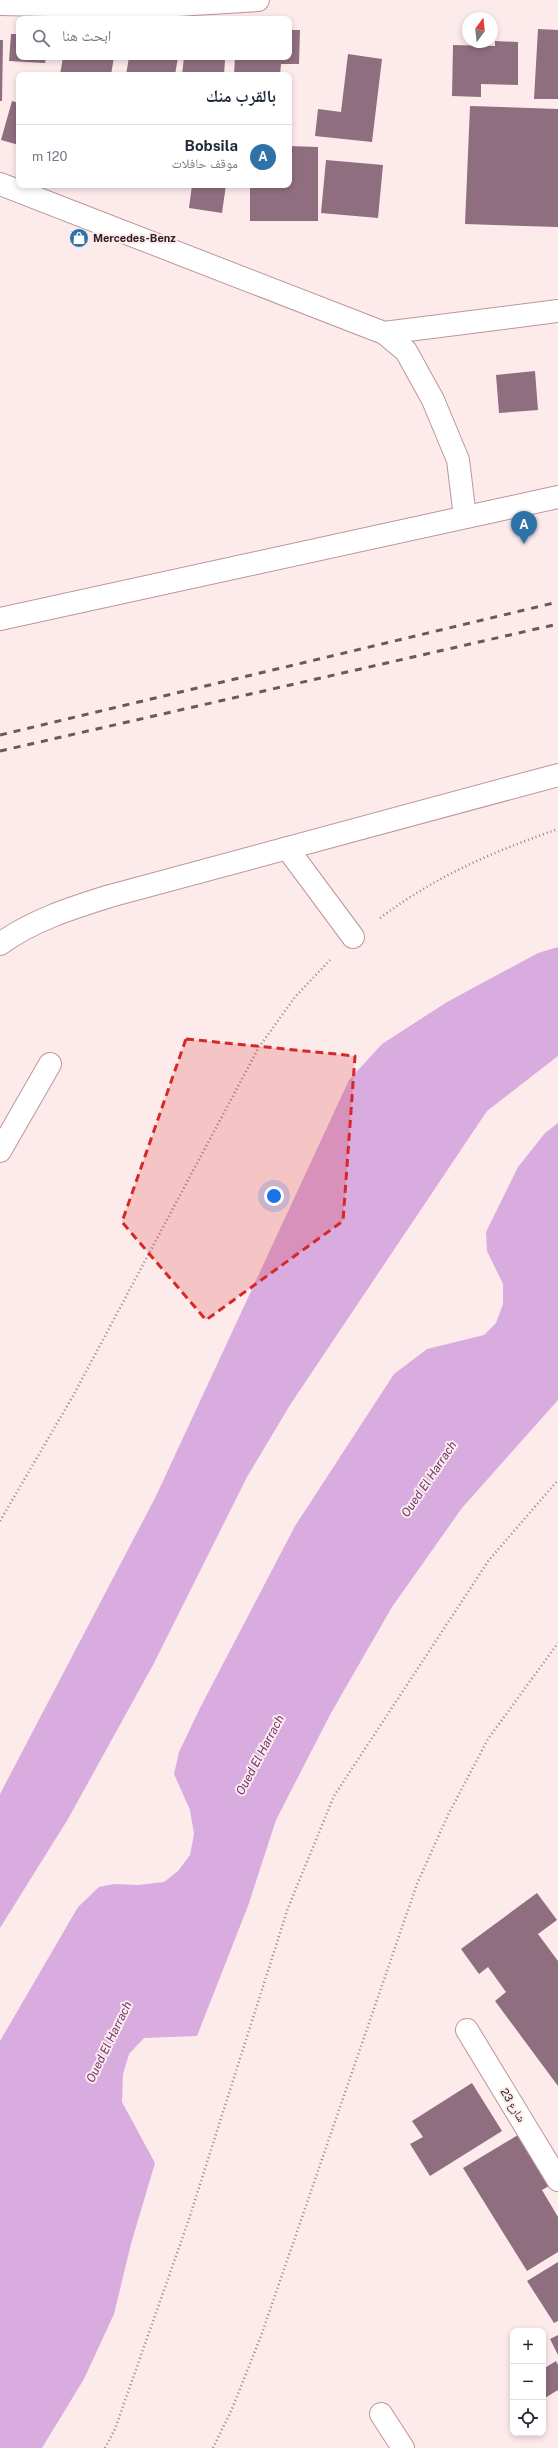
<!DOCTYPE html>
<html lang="ar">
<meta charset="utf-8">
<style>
:root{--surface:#fff;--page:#f6f6f7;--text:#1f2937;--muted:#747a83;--line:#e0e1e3;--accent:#2e72a7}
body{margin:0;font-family:"Public Sans","Noto Naskh Arabic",sans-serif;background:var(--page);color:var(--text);direction:rtl}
.controls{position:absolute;right:12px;bottom:12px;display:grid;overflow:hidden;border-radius:8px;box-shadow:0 2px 6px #0003}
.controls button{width:36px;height:36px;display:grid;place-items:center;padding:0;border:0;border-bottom:1px solid var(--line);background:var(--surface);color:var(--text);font:20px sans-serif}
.compass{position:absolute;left:462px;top:12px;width:36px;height:36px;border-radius:50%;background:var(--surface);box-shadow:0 2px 6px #0003;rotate:15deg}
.you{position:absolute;left:274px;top:1196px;width:14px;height:14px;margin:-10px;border:3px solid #fff;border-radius:50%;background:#1a73e8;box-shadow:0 0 0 6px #1a73e833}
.badge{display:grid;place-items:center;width:26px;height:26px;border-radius:50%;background:var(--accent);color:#fff;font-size:13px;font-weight:700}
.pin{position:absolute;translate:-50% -33px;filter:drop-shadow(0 1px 2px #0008)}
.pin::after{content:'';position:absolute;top:21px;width:14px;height:12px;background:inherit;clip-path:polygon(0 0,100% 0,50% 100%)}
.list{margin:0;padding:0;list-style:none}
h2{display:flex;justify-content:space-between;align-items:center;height:52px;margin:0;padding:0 16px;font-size:17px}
h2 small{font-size:13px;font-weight:400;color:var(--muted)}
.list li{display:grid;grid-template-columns:26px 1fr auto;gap:12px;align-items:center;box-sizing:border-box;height:64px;padding:0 16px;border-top:1px solid var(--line)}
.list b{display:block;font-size:15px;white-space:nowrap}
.list p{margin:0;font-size:13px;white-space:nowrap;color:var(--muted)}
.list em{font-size:13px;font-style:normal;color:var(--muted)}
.icon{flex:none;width:22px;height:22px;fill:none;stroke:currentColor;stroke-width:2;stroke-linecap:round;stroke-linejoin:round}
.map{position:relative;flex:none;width:558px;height:2448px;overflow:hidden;direction:ltr}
.search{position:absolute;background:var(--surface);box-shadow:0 2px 6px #0003;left:16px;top:16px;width:276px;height:44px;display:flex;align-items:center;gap:10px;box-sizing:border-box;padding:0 14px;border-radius:8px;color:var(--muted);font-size:15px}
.panel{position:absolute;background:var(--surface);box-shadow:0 2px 6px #0003;left:16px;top:72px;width:276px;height:116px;border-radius:8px;direction:rtl}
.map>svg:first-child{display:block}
.water{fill:#d8acdf}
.building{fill:#8f6e7f}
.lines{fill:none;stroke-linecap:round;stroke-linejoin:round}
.minor-casing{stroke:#bd9599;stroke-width:24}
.major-casing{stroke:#bd9599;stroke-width:24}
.path{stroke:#948385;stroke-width:2.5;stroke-dasharray:1 3;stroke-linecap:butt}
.minor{stroke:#fff;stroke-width:22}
.major{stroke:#fff;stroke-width:22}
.rail{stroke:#69595a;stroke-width:3;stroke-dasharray:7 7;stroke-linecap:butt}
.marked{fill:#d62828;fill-opacity:0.2;stroke:#d62828;stroke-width:3;stroke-dasharray:8 5;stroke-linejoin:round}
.labels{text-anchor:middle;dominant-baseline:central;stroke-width:4;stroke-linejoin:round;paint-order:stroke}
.poi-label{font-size:11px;font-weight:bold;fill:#302022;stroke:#fdebec;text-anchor:start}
.street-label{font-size:11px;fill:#302022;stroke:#fdebec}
.water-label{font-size:12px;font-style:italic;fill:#693572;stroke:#fdebec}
</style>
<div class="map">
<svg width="558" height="2448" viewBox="0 0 558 2448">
<rect width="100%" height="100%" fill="#fdebec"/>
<path class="water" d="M 558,947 L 558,1056 L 487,1111 L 290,1405 L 247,1477 L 153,1665 L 68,1819 L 0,1928 L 0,1794 L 156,1496 L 349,1080 L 382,1044 L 447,1002 L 538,953 Z
M 558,1123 L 558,1400 L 462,1508 L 392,1607 L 331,1713 L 276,1820 L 248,1906 L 197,2036 L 144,2038 L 129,2054 L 123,2074 L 122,2102 L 155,2163 L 131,2244 L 114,2314 L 84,2379 L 42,2448 L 0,2448 L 0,2041 L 78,1907 L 99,1887 L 114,1884 L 138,1885 L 164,1882 L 178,1871 L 190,1855 L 194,1834 L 190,1810 L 174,1774 L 179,1752 L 200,1708 L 295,1526 L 394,1374 L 427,1349 L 484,1335 L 496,1323 L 503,1304 L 503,1284 L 487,1251 L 486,1232 L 518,1167 L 545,1133 Z"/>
<path class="building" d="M 538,29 L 558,30 L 558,99 L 534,99 Z
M 289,30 L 300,30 L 299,64 L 281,64 L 280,75 L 234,75 L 235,57 L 289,57 Z
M 11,34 L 19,34 L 19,57 L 46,57 L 45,63 L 9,61 Z
M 0,40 L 3,40 L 2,101 L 0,101 Z
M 495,41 L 518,42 L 518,85 L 481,84 L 481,97 L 452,96 L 453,45 L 495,46 Z
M 348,54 L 382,59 L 372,142 L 315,136 L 318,109 L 341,112 Z
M 63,57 L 114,57 L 111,75 L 60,75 Z
M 129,57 L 178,57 L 175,75 L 126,75 Z
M 184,57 L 225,60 L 224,75 L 182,75 Z
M 12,101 L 19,103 L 19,145 L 1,140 Z
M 470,106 L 558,109 L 558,227 L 465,224 Z
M 289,146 L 318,147 L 318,221 L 250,221 L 250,185 L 289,185 Z
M 326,160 L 383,165 L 378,218 L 321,213 Z
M 192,185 L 226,185 L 222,213 L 189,208 Z
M 535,371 L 538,410 L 499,413 L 496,375 Z
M 537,1893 L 557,1920 L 538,1934 L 558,1961 L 558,2086 L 495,2001 L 506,1992 L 488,1967 L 479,1974 L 461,1949 Z
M 472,2083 L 502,2131 L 430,2176 L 410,2144 L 423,2137 L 412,2121 Z
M 518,2135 L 549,2186 L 542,2190 L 558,2217 L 558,2252 L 527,2271 L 463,2168 Z
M 558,2262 L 558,2321 L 554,2323 L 527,2281 Z
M 558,2335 L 558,2355 L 550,2339 Z
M 556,2361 L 558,2365 L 558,2390 L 545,2398 L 543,2394 L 543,2369 Z"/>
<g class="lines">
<g class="minor-casing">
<path id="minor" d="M 0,4 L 144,7 L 258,0
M 0,184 L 384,333 L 406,351 L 433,400 L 458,460 L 465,517
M 384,333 L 558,311
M 287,848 L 353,937
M 0,944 C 33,920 72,908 110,896 L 558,775
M 0,1151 L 50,1064
M 467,2030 L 558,2180
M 381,2414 L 403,2448"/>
</g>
<g class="major-casing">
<path id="major" d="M 0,619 L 558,497"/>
</g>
<path class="path" d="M 380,918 C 438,875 490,853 558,829
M 0,1521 L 73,1396 L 259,1047 L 295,997 L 330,960
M 105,2448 L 115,2429 L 188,2222 L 288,1908 L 334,1796 L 489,1560 L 558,1480
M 213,2448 L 232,2409 L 261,2336 L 417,1884 L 448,1815 L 488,1739 L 558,1643"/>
<use href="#minor" class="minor"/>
<use href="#major" class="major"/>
<path class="rail" d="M 0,735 L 558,602
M 0,751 L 558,624"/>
</g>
<path class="marked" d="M 186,1039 L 355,1056 L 343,1221 L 206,1320 L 122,1222 Z"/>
<defs>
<g id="shop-disc" transform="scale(1)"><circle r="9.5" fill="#2e72a7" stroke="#fdebec"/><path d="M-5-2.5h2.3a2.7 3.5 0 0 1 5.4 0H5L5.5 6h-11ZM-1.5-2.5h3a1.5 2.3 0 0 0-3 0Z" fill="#fff"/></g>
</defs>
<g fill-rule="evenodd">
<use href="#shop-disc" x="79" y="238"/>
</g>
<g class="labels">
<g class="poi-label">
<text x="93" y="238">Mercedes-Benz</text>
</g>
<g class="street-label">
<text transform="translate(513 2105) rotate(59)">شارع 23</text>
</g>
<g class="water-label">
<text transform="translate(429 1479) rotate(-56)">Oued El Harrach</text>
<text transform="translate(260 1755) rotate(-62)">Oued El Harrach</text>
<text transform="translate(109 2042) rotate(-64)">Oued El Harrach</text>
</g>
</g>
</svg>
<div class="controls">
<button>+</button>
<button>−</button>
<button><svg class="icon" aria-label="locate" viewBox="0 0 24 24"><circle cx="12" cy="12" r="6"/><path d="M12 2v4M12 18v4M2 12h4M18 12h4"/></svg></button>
</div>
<svg class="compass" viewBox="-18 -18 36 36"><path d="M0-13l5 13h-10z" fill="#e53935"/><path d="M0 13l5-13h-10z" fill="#747a83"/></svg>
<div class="you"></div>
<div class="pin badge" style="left:524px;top:544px">A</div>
<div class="search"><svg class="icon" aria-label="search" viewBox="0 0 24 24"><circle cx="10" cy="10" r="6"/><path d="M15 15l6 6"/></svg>ابحث هنا</div>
<section class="panel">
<h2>بالقرب منك<small></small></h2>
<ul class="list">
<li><span class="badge">A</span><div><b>Bobsila</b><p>موقف حافلات</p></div><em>120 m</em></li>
</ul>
</section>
</div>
